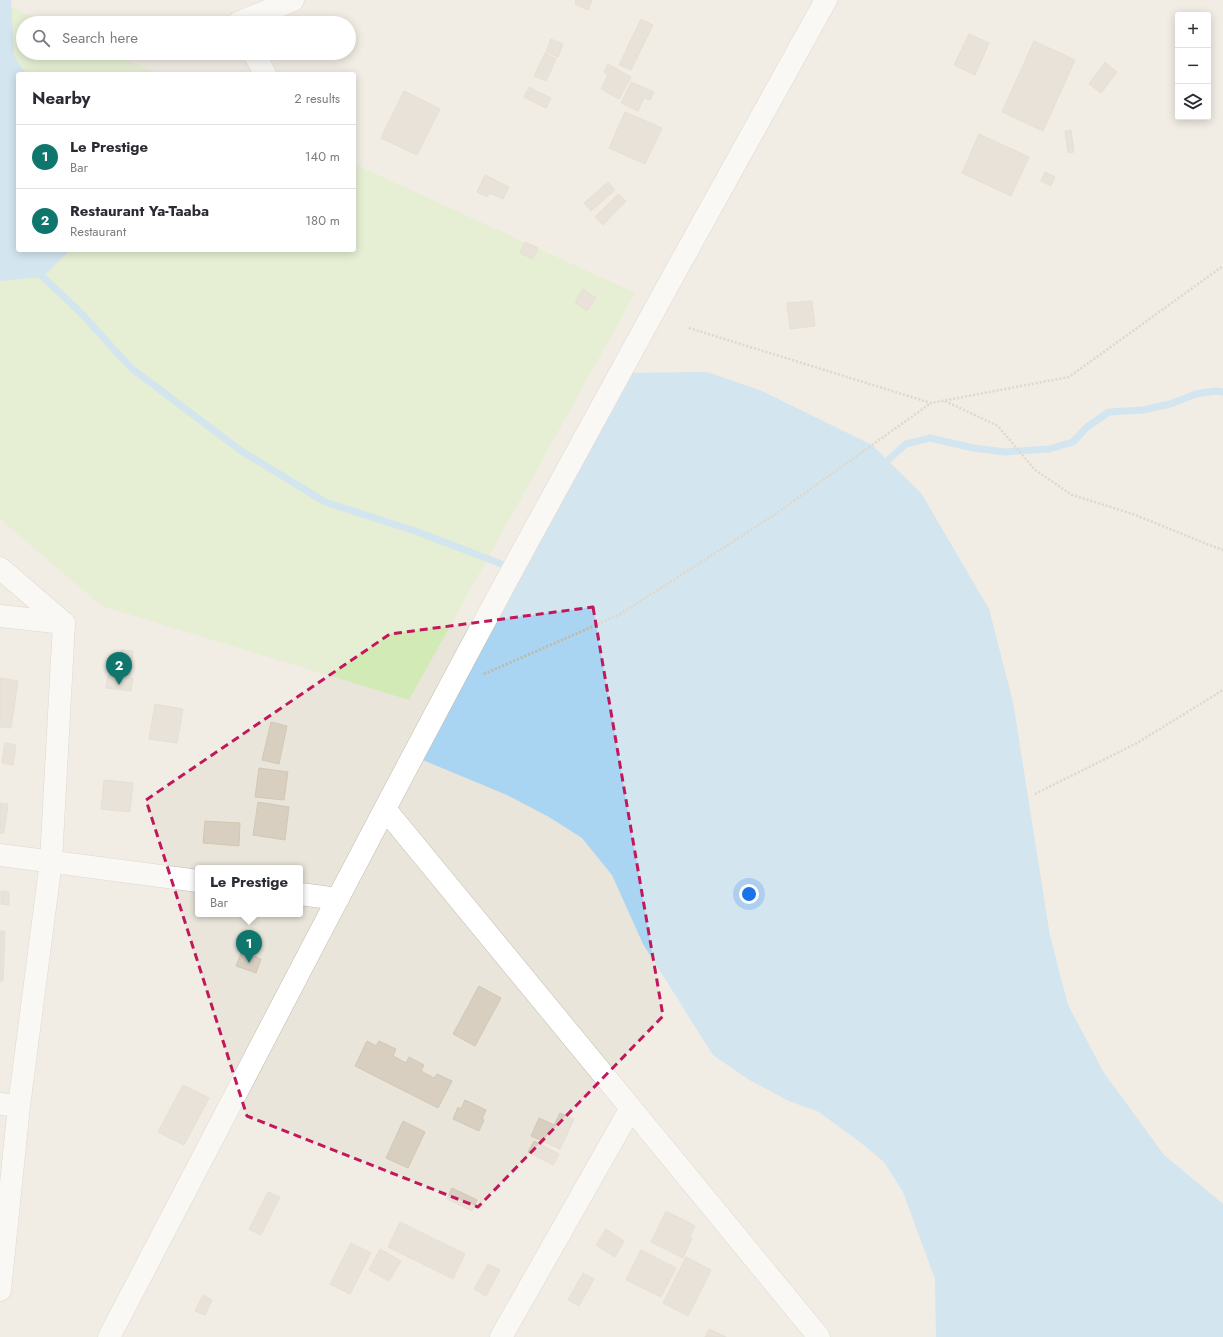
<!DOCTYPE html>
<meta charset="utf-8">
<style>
:root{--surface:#fff;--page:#f2f2f3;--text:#2b2b33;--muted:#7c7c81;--line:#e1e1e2;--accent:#0f766e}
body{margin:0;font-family:Jost,sans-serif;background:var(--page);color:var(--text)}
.controls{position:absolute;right:12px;top:12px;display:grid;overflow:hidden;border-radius:4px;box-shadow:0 2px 10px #0003}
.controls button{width:36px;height:36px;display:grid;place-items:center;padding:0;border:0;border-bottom:1px solid var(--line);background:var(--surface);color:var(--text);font:20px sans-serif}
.you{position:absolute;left:749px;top:894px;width:14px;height:14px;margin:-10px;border:3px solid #fff;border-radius:50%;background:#1a73e8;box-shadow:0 0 0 6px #1a73e833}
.badge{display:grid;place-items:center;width:26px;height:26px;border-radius:50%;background:var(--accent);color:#fff;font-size:13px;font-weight:700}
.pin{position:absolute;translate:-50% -33px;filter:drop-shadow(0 1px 2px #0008)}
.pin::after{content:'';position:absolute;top:21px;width:14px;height:12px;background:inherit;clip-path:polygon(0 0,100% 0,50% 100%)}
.popup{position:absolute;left:195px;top:865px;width:108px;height:52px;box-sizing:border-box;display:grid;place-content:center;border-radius:4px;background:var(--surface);filter:drop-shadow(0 1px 3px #0005);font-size:13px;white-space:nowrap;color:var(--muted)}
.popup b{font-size:15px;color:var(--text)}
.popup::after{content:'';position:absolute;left:50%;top:100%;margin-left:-8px;border:8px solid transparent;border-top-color:var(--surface)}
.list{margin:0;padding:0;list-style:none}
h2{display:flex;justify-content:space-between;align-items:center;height:52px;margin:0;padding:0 16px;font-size:17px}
h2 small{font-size:13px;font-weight:400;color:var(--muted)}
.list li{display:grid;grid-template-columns:26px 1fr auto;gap:12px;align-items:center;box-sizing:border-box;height:64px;padding:0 16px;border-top:1px solid var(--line)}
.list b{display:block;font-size:15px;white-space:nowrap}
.list p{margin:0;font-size:13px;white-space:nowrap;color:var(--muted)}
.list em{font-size:13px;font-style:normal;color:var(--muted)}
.icon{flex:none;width:22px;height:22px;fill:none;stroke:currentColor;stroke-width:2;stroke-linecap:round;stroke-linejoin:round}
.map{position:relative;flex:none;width:1223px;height:1337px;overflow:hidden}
.search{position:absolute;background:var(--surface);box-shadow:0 2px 10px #0003;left:16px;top:16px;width:340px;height:44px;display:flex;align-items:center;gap:10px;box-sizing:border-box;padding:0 14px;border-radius:22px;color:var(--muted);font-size:15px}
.panel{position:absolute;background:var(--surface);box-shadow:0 2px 10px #0003;left:16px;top:72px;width:340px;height:180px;border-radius:4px}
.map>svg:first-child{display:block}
.residential{fill:#eae5da;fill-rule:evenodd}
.green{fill:#d2eab5}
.water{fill:#a9d4f2}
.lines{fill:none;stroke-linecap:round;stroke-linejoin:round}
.stream{stroke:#a9d4f2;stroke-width:7}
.building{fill:#d8cfc1;stroke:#d3c7b4}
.minor-casing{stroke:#c2bbae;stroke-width:23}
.path{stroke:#c4b79f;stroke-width:2.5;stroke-dasharray:2 2;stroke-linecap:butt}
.minor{stroke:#fff;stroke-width:22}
.marked{fill:none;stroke:#c2185b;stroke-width:3;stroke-dasharray:8 5;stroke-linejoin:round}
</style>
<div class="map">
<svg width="1223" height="1337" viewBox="0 0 1223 1337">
<rect width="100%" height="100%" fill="#f6f3ec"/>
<path class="residential" d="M 0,0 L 1223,0 L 1223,1337 L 0,1337 ZM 1178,15 L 1208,15 L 1208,117 L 1178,117 ZM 23,23 L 349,23 L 349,53 L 23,53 ZM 18,74 L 354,74 L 354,250 L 18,250 ZM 198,868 L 300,868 L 300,914 L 198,914 Z"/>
<path class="green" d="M 0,2 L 47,23 L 23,23 L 23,53 L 112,53 L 158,74 L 18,74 L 18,250 L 354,250 L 354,164 L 635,293 L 409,700 L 102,606 L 0,519 Z"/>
<path class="water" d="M 0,0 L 11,0 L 14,56 L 26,74 L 18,74 L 18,250 L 70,250 L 43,277 L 0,281 Z
M 707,372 L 762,391 L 872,445 L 921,493 L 989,609 L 1013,702 L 1050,936 L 1068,1005 L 1104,1073 L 1164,1155 L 1223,1204 L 1223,1337 L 936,1337 L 935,1279 L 903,1192 L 884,1162 L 860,1142 L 819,1112 L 789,1101 L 751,1081 L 713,1055 L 643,944 L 612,875 L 582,838 L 549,817 L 507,795 L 413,756 L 620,373 Z"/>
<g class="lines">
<path class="stream" d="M 35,272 L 43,277 L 81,313 L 131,368 L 240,450 L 325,502 L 418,532 L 504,565
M 888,460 L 906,444 L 930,438 L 973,448 L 1005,452 L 1049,449 L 1073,442 L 1087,427 L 1109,412 L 1143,410 L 1170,404 L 1196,394 L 1214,391 L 1223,392"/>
</g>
<path class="building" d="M 576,0 L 591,0 L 592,1 L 588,10 L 575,4 Z
M 641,19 L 653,25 L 631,70 L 619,65 Z
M 969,34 L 989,43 L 975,75 L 954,65 Z
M 551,39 L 563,44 L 558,57 L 546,52 Z
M 1034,41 L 1075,60 L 1043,131 L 1002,112 Z
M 545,53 L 556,59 L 546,81 L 534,76 Z
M 1105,62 L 1117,72 L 1101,93 L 1089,84 Z
M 608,64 L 631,77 L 619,99 L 601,89 L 608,75 L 604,72 Z
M 631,82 L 654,92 L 650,100 L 644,98 L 638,111 L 621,103 Z
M 529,87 L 551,98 L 546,108 L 524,97 Z
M 404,91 L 440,109 L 417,155 L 381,138 Z
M 625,112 L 662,128 L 645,164 L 609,148 Z
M 1071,130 L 1074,152 L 1068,153 L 1065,131 Z
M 979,134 L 1029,157 L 1011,196 L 962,173 Z
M 1045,172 L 1055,177 L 1051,186 L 1041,181 Z
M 485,175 L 509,187 L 503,199 L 490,193 L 487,197 L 477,192 Z
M 608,182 L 615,190 L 591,211 L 584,203 Z
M 618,194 L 626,201 L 603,225 L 595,217 Z
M 525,242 L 538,248 L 533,259 L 520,253 Z
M 583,289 L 596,298 L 587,311 L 575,302 Z
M 812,301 L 815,326 L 790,329 L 787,303 Z
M 121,650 L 133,651 L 130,676 L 118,674 Z
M 108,675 L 133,678 L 131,691 L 106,688 Z
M 0,678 L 18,681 L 11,728 L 0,727 Z
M 155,704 L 183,709 L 177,743 L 149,739 Z
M 271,722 L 287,726 L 279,764 L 262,760 Z
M 5,743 L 16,745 L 13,765 L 2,763 Z
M 259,768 L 288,772 L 284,800 L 255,797 Z
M 104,780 L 133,783 L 130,812 L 101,809 Z
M 258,802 L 289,807 L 285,840 L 253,835 Z
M 0,803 L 8,804 L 4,833 L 0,833 Z
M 205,821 L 240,823 L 239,846 L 203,843 Z
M 1,891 L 9,892 L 9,905 L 1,904 Z
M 0,931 L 5,931 L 3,981 L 0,981 Z
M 242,951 L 261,959 L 256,973 L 236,966 Z
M 479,986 L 501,998 L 475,1046 L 453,1034 Z
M 367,1041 L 376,1046 L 379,1041 L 396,1049 L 393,1056 L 406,1063 L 409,1057 L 424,1065 L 421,1071 L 434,1078 L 437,1074 L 452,1081 L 438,1108 L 355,1066 Z
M 183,1085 L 209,1098 L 184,1145 L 158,1132 Z
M 465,1100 L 486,1110 L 482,1119 L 484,1120 L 479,1131 L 453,1119 L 458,1107 L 461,1109 Z
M 560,1113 L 574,1119 L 560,1149 L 531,1136 L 539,1118 L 554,1125 Z
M 403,1121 L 425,1132 L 408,1168 L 386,1158 Z
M 534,1141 L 559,1154 L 553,1165 L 528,1152 Z
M 452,1188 L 477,1200 L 472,1211 L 447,1199 Z
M 268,1192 L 280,1197 L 261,1235 L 249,1229 Z
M 666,1211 L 695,1226 L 690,1237 L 692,1238 L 683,1258 L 651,1242 Z
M 400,1222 L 465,1254 L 453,1279 L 388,1247 Z
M 606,1229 L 624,1241 L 615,1257 L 596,1245 Z
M 351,1243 L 371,1253 L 350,1294 L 330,1284 Z
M 380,1249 L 401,1261 L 389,1281 L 369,1270 Z
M 641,1250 L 676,1268 L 661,1297 L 626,1280 Z
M 686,1257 L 711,1270 L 688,1316 L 663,1303 Z
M 488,1264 L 500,1270 L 486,1296 L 474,1289 Z
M 583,1273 L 594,1279 L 579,1306 L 568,1300 Z
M 203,1295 L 212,1300 L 205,1315 L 195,1311 Z
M 709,1329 L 726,1337 L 705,1337 Z"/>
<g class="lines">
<g class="minor-casing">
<path id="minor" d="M 238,23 L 293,0
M 254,53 L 265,74
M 0,568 L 64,623 L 51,861 L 19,1106 L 0,1290
M 0,616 L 64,623
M 385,809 L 819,1337
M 0,855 L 198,881
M 300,894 L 338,899
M 0,1104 L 19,1106
M 109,1337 C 246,1076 380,813 521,554 C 621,369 724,184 826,0
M 501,1337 L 631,1108"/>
</g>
<path class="path" d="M 689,328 L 931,403 L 1069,377 L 1223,266
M 945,401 L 998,426 L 1035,470 L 1072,495 L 1133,514 L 1207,544 L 1223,550
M 484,674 L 619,615 L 774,515 L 931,403
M 1035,794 L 1137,743 L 1223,690"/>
<use href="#minor" class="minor"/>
</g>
<path d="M0 0H1223V1337H0ZM 593,607 L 663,1016 L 478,1207 L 247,1116 L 146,800 L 390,634 Z" fill="#f6f3ec" fill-opacity=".55" fill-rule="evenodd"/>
<path class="marked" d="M 593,607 L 663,1016 L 478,1207 L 247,1116 L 146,800 L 390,634 Z"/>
</svg>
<div class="controls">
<button>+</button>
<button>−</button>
<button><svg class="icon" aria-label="layers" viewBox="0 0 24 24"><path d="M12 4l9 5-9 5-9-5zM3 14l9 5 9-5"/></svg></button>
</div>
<div class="you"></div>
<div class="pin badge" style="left:249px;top:963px">1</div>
<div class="popup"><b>Le Prestige</b>Bar</div>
<div class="pin badge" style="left:119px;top:685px">2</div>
<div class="search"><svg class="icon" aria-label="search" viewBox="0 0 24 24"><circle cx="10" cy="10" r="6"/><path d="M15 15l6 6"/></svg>Search here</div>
<section class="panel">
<h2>Nearby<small>2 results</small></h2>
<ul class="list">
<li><span class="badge">1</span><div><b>Le Prestige</b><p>Bar</p></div><em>140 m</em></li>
<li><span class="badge">2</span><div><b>Restaurant Ya-Taaba</b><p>Restaurant</p></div><em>180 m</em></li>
</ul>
</section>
</div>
